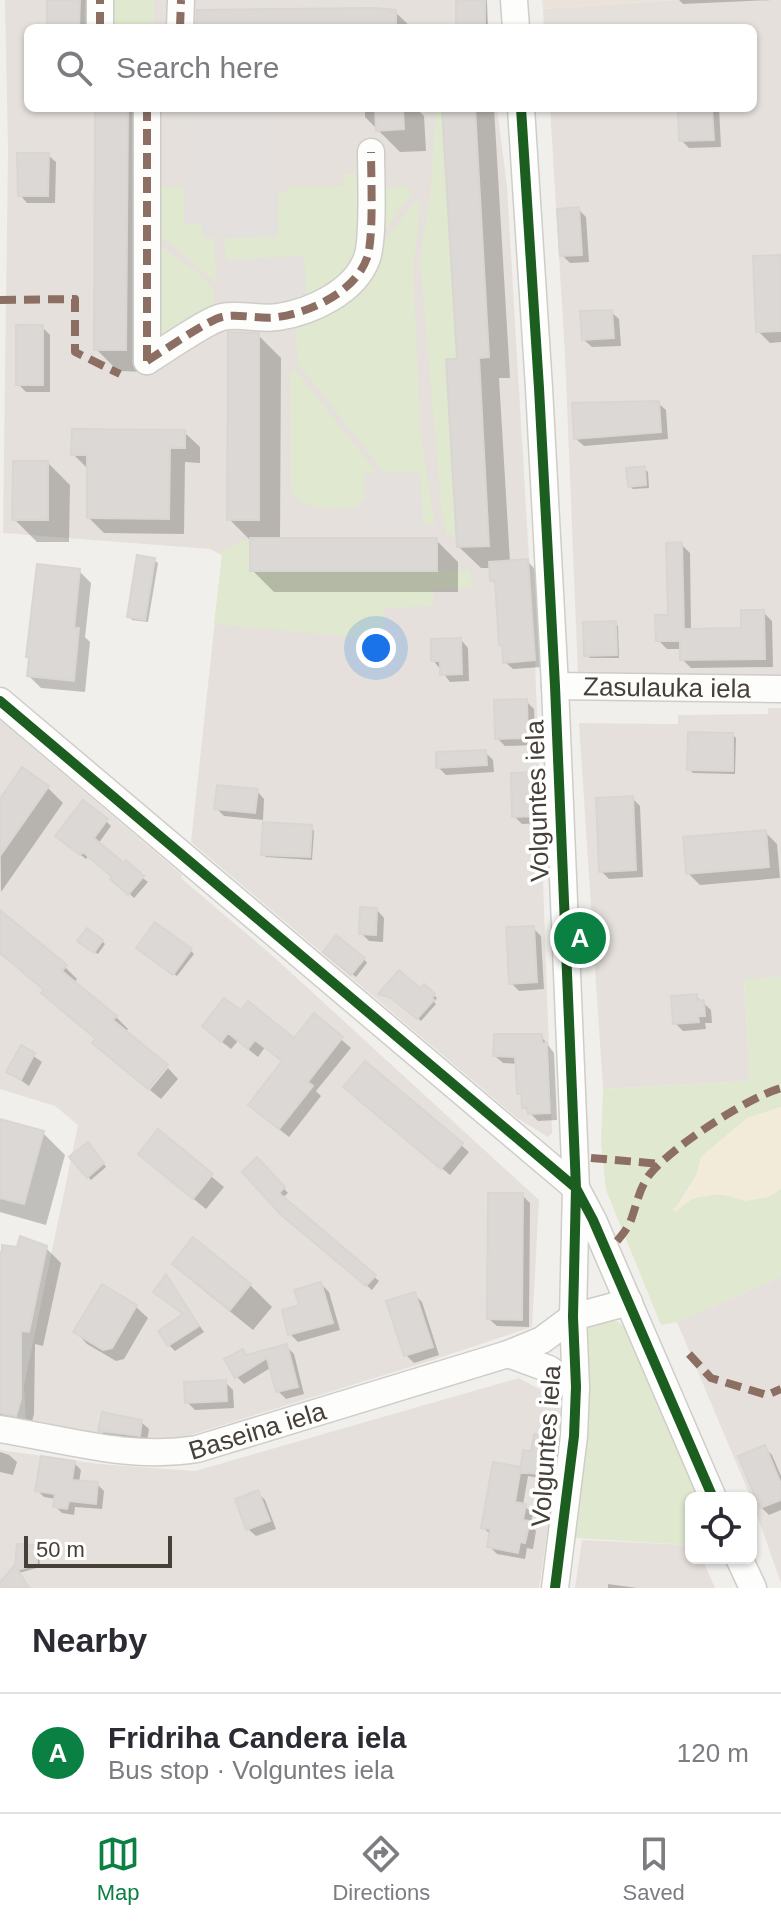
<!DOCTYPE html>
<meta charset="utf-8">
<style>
:root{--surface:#fff;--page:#f2f2f3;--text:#2b2b33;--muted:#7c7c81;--line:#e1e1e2;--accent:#0b8043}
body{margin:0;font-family:Helvetica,sans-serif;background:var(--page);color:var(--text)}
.controls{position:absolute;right:24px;bottom:24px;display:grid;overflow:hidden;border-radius:12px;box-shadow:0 2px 6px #0004}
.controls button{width:72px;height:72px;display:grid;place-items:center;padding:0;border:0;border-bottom:2px solid var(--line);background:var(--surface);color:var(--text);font:40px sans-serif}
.scale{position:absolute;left:24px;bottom:20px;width:148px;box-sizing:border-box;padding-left:8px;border:4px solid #474039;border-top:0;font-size:22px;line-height:28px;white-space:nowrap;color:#474039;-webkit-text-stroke:6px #fff;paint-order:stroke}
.you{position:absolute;left:376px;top:648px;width:28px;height:28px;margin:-20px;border:6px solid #fff;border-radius:50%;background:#1a73e8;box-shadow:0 0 0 12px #1a73e833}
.badge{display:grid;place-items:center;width:52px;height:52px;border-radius:50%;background:var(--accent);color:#fff;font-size:26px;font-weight:700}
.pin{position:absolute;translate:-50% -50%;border:4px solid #fff;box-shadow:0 2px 8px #0006}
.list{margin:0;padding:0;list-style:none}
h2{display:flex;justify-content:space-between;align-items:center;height:104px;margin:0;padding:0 32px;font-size:34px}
h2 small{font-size:26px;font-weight:400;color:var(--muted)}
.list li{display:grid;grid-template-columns:52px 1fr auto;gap:24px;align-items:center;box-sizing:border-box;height:120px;padding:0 32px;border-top:2px solid var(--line)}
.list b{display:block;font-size:30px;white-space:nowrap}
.list p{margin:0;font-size:26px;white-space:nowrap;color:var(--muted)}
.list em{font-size:26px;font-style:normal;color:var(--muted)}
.icon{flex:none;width:44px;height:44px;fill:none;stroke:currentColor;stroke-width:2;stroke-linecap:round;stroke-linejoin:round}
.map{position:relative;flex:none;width:781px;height:1588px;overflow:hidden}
.search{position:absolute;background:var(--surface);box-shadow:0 2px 6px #0004;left:24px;right:24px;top:24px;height:88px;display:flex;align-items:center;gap:20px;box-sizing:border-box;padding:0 28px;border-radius:12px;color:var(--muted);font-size:30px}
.sheet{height:224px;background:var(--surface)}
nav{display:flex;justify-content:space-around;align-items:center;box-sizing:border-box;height:112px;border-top:2px solid var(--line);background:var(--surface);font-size:22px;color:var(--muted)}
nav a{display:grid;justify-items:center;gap:4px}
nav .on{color:var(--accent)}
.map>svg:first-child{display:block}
.residential{fill:#e5e0db}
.commercial{fill:#ebe3da}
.green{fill:#e0e8cf}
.sand{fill:#f2ebda}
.parking{fill:#e3e0dd}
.shadow{fill:#0003}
.building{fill:#dbd8d5;stroke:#d9d6d2;stroke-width:2}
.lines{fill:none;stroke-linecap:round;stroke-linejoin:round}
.minor-casing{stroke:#cfcdca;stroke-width:29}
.minor{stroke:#fdfdfc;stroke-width:26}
.quiet{stroke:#8d6e63;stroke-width:8;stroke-dasharray:16 8;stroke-linecap:butt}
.cycleway-casing{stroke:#fff;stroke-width:15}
.cycleway{stroke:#1b5e20;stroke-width:10}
.labels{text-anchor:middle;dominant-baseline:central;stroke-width:7;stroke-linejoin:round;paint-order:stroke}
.street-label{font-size:26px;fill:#474039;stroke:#fff}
</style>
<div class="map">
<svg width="781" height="1588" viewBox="0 0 781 1588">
<rect width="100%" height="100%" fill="#f1efec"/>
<path class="residential" d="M 5,0 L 486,0 L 488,28 L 28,28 L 28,108 L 497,108 L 507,187 L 535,660 L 552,1133 L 548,1137 L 517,1118 L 191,842 L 222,555 L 210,549 L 3,533 L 8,151 Z
M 674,0 L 781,0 L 781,676 L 578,675 L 565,355 L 550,108 L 753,108 L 753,28 L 544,28 L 543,9 Z
M 768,708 L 781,708 L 781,977 L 744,980 L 750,1081 L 603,1089 L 579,723 L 678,724 L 678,715 L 768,714 Z
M 0,720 L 182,875 L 181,878 L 274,957 L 539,1200 L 532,1327 L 433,1360 L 158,1445 L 26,1423 L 24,1386 L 78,1125 L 55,1106 L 0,1089 Z
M 781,1277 L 781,1583 L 751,1498 L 677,1322 Z
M 519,1378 L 559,1400 L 562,1437 L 539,1588 L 0,1588 L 0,1450 L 99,1464 L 195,1471 Z
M 582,1540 L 691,1545 L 691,1558 L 702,1558 L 715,1588 L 575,1588 Z"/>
<path class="commercial" d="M 542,0 L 674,0 L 543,9 Z"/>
<path class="green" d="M 107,0 L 154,0 L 154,28 L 106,28 Z
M 436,108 L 442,108 L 457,359 L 447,359 L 456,536 L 446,534 L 441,506 L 420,258 L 430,196 Z
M 367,173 L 359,264 L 307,305 L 304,256 L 227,260 L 223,238 L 278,237 L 278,193 L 287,193 L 287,187 L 344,186 L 344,174 Z
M 184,186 L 184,224 L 202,224 L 203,237 L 214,238 L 216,282 L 165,240 L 153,220 L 161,204 L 161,187 Z
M 376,187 L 408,187 L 412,193 L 372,248 Z
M 416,201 L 420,203 L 420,208 L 413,270 L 418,378 L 421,438 L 435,524 L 423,524 L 420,473 L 385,473 L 298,363 L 295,321 L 372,255 Z
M 159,245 L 197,272 L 214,290 L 214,311 L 171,341 L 156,338 Z
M 295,370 L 377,473 L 364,473 L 365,497 L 359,505 L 349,509 C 329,507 298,511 291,488 L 290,372 Z
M 250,538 L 251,571 L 470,570 L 472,588 L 433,589 L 433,606 L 384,608 L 383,640 L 214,624 L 222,556 L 218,552 Z
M 781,977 L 781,1107 L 747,1118 L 701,1157 L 697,1174 L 674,1211 C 681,1208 688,1200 695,1198 C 723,1188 756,1205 781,1189 L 781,1277 L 677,1322 L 661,1325 L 606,1190 L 601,1143 L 603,1089 L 750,1081 L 744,979 Z
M 611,1320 L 619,1322 L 627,1331 L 699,1498 L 691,1498 L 691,1545 L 575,1538 L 585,1452 L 584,1329 L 591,1324 Z"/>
<path class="sand" d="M 781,1107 L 781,1189 L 769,1197 L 746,1201 L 720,1194 L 692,1198 L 675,1212 L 673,1209 L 683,1199 L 697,1174 L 701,1157 L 747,1118 Z"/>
<path class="parking" d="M 185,108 L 277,108 L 278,237 L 203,238 L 202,224 L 184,224 Z
M 304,256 L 307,305 L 228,312 L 227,260 Z
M 364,473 L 420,473 L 423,527 L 366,527 Z"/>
<path class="shadow" d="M 49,0 L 96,0 L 96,28 L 49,28 Z
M 458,0 L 487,0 L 488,28 L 459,28 Z
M 679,0 L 772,0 L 683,4 Z
M 395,12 L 412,28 L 198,28 Z
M 97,108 L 149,108 L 148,372 L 118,371 L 96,349 Z
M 365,108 L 416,108 L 424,116 L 426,151 L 400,152 L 365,117 Z
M 444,108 L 494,108 L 510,378 L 499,378 L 510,562 L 527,561 L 535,569 L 542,667 L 513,669 L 505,662 L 497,586 L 492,580 L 491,568 L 481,568 L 459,547 L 459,361 Z
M 680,108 L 719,108 L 721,147 L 689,148 L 681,140 Z
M 48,155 L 56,162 L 55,203 L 27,203 L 20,195 Z
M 578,209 L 586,217 L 589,262 L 570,263 L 562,255 Z
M 781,257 L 781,342 L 770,343 L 758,331 Z
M 611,312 L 619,319 L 621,346 L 592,347 L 584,340 Z
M 42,327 L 50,335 L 50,392 L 26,392 L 18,384 Z
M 258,335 L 281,358 L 280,540 L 436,540 L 458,562 L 458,592 L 274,592 L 252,570 L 252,542 L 229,519 Z
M 658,403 L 666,410 L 668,439 L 584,446 L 576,439 Z
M 184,432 L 200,447 L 200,463 L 185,462 L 184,534 L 104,533 L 89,518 L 89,470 L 73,454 Z
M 48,463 L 70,485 L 69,542 L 37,542 L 14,519 Z
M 644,468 L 648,472 L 649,488 L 633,489 L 629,486 Z
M 681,544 L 690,553 L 691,631 L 743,630 L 763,612 L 772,621 L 773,667 L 691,668 L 682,659 L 682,649 L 667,649 L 658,640 L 670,617 Z
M 154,560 L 158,563 L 148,622 L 132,620 L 129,616 Z
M 79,571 L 91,583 L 85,637 L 90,642 L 85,692 L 41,688 L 29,676 Z
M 615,623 L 618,626 L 619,658 L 590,658 L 586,655 Z
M 461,640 L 468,648 L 469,681 L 450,682 L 433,660 Z
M 526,701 L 534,709 L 535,745 L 505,746 L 497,738 Z
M 733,735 L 736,738 L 735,774 L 693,773 L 689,769 Z
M 485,752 L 493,760 L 494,772 L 446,775 L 438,767 Z
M 539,774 L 546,782 L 548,823 L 522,824 L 514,816 Z
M 48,788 L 63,803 L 1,892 L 0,802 Z
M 257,791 L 264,799 L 263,820 L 224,816 L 216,808 Z
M 632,798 L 640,806 L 643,877 L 609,879 L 601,871 Z
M 106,821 L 111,826 L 98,844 L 148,882 L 134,898 L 89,855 L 86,859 L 63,841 Z
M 311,827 L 314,831 L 312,860 L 266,857 L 263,854 Z
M 765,832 L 777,844 L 780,878 L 700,885 L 688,873 Z
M 377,910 L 384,918 L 383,942 L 369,941 L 361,933 Z
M 0,913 L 65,967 L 77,979 L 74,983 L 116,1017 L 128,1029 L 125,1032 L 98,1040 L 46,991 L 0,953 Z
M 533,928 L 541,936 L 544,989 L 519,991 L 511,983 Z
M 102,941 L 105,944 L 98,954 L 83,944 Z
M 190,950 L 194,954 L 177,976 L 142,951 Z
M 329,955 L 364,959 L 367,963 L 356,977 Z
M 424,987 L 437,998 L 434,1002 L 436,1004 L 421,1021 L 397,1000 L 381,994 L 420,991 Z
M 696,996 L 711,1010 L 712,1023 L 705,1023 L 706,1029 L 683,1031 L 675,1023 Z
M 241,1013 L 295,1041 L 314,1016 L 351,1048 L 316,1091 L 321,1096 L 289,1137 L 259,1113 L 284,1062 L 265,1047 L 258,1057 L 238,1041 L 231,1049 L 213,1035 Z
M 541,1036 L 554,1053 L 557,1120 L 538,1121 L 524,1107 L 523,1097 L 519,1093 L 518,1064 L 503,1063 L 495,1056 Z
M 22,1048 L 42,1062 L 29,1086 L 9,1072 Z
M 168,1068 L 178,1079 L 161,1099 L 150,1090 Z
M 353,1094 L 461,1145 L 469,1152 L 450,1175 Z
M 0,1122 L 43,1133 L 65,1155 L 46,1225 L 0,1212 Z
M 158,1132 L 224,1187 L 206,1209 L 152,1165 Z
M 91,1148 L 106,1167 L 91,1180 L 72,1158 Z
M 257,1160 L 288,1193 L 282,1198 L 379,1281 L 372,1290 L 287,1218 Z
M 522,1195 L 530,1203 L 529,1327 L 497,1326 L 489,1319 Z
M 46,1248 L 61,1263 L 43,1346 L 35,1344 L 34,1414 L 30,1429 L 0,1423 L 0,1254 Z
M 175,1263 L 250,1285 L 272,1307 L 253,1330 L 197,1285 Z
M 166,1278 L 204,1332 L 175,1351 L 169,1345 L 185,1315 Z
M 321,1284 L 329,1292 L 340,1330 L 298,1342 L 290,1334 L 301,1306 Z
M 414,1294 L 422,1302 L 439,1355 L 414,1363 L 406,1355 Z
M 136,1307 L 148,1318 L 124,1359 L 116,1361 L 87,1344 L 76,1332 Z
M 286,1346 L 294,1354 L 304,1394 L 286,1399 L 278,1391 L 272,1367 L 244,1384 L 236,1376 L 248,1357 Z
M 225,1382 L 233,1390 L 234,1408 L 195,1410 L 187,1402 Z
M 141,1422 L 149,1429 L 147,1442 L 108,1438 L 100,1430 Z
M 557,1439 L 565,1447 L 560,1482 L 528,1476 L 523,1505 L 533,1514 L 530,1525 L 536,1531 L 533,1549 L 527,1548 L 525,1559 L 497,1554 L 489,1546 L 491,1535 L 483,1527 L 495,1465 L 522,1469 L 533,1453 Z
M 764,1447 L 772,1455 L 781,1476 L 781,1510 L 769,1515 L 761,1507 Z
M 0,1452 L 9,1455 L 17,1462 L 13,1475 L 0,1472 Z
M 74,1463 L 81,1470 L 79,1482 L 97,1484 L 104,1491 L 102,1509 L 75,1507 L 74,1515 L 62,1513 L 55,1506 L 56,1499 L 44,1497 L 37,1490 Z
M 257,1492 L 265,1500 L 276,1529 L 256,1536 L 248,1529 Z
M 36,1547 L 39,1550 L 40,1567 L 19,1573 L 29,1588 L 0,1588 Z
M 608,1584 L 637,1588 L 608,1588 Z"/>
<path class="building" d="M 47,0 L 80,0 L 79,28 L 47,28 Z
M 456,0 L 485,0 L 485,28 L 456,28 Z
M 374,8 L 396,10 L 396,28 L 196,28 L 197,10 Z
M 95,108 L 128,108 L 126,350 L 94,350 Z
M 375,108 L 403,108 L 404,129 L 376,131 Z
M 442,108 L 475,108 L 489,357 L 479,358 L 489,546 L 457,547 L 446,359 L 457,359 Z
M 712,109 L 714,140 L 679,141 L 678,110 Z
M 17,153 L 49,153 L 48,196 L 18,196 Z
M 579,207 L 582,255 L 560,256 L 557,209 Z
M 781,255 L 781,331 L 756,332 L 753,256 Z
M 612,310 L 614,338 L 582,340 L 580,311 Z
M 16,325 L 43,325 L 43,385 L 16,385 Z
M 228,332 L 259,333 L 259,520 L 227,520 Z
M 659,401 L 661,432 L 574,439 L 572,403 Z
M 72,429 L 185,430 L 185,448 L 170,448 L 169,519 L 87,518 L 87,455 L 71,455 Z
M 13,461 L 48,461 L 48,520 L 12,520 Z
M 645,466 L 646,485 L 628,487 L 626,468 Z
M 250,538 L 437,538 L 437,571 L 250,571 Z
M 682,542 L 684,629 L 741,628 L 741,610 L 764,610 L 765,659 L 680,660 L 680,641 L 656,641 L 655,615 L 668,615 L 666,543 Z
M 137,555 L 155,558 L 145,620 L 127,617 Z
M 528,559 L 535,660 L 503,663 L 502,645 L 499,645 L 495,581 L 490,581 L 489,562 Z
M 37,564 L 80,569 L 74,628 L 79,628 L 74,681 L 27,676 L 29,657 L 26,657 Z
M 616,621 L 617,655 L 584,656 L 583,622 Z
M 461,638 L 462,674 L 440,675 L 440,661 L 431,661 L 431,639 Z
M 527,699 L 528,738 L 495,739 L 494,700 Z
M 688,732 L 733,733 L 733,771 L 687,770 Z
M 486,750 L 487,765 L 436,768 L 436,752 Z
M 22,767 L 49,786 L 0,856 L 0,799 Z
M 539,772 L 541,816 L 512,817 L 511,773 Z
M 217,785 L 258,789 L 255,813 L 214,809 Z
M 633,796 L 636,870 L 599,872 L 596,798 Z
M 83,800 L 108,819 L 94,838 L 124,863 L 126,860 L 144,876 L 128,895 L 110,879 L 112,877 L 83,852 L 80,855 L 55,836 Z
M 263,822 L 312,825 L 310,857 L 261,855 Z
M 766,830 L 769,867 L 686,874 L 683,837 Z
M 360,907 L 377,908 L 376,935 L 359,934 Z
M 0,910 L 67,965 L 62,971 L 117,1016 L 113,1020 L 168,1065 L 148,1089 L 92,1043 L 96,1039 L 41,993 L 44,990 L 0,953 Z
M 155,922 L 192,949 L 173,975 L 136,948 Z
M 534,926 L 537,982 L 509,984 L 506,927 Z
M 87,928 L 103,940 L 94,953 L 77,941 Z
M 336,935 L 365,958 L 351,975 L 323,952 Z
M 399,970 L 420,988 L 424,984 L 435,994 L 432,998 L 434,1000 L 417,1019 L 391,998 L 378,994 Z
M 697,994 L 697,1000 L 704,1000 L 705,1016 L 698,1016 L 699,1022 L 673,1024 L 671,996 Z
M 224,998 L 241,1010 L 248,1001 L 294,1038 L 314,1013 L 343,1037 L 308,1082 L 313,1086 L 279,1129 L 248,1105 L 282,1061 L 255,1040 L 248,1049 L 228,1033 L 221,1042 L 202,1026 Z
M 494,1034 L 542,1034 L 542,1043 L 547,1043 L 550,1113 L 528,1114 L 527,1107 L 522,1108 L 521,1094 L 517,1094 L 515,1057 L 493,1056 Z
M 21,1045 L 35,1053 L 21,1080 L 6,1072 Z
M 365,1061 L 463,1143 L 441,1169 L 343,1087 Z
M 0,1119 L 44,1131 L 24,1204 L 0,1198 Z
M 158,1129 L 213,1174 L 193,1199 L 138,1154 Z
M 88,1142 L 104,1163 L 87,1178 L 69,1157 Z
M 257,1157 L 285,1187 L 279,1193 L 376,1275 L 366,1286 L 280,1214 L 242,1172 Z
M 488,1193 L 523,1193 L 522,1320 L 487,1319 Z
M 20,1236 L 47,1246 L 29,1332 L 21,1331 L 21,1399 L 16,1416 L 0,1413 L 0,1252 L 2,1252 L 2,1245 L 17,1247 Z
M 193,1237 L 251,1284 L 230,1310 L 172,1264 Z
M 166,1274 L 199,1326 L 168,1346 L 158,1331 L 183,1314 L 153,1292 Z
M 321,1282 L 333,1323 L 288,1335 L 282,1310 L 299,1305 L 294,1290 Z
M 102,1284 L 137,1305 L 112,1348 L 103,1350 L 73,1332 Z
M 415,1292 L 433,1347 L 404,1356 L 386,1301 Z
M 287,1344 L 298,1387 L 276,1392 L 267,1358 L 235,1378 L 224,1359 L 243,1349 L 246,1355 Z
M 226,1380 L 227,1401 L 185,1403 L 184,1382 Z
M 102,1412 L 142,1420 L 140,1436 L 98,1431 Z
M 534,1434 L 558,1437 L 553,1476 L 520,1472 L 523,1450 L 531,1451 Z
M 765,1445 L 781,1484 L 781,1500 L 760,1508 L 738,1456 Z
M 41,1456 L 75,1461 L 72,1480 L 98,1482 L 96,1504 L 69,1501 L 67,1509 L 53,1507 L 55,1494 L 35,1491 Z
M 493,1462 L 521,1467 L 515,1502 L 526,1504 L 523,1520 L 530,1521 L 525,1543 L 520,1542 L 518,1553 L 487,1547 L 490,1529 L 481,1528 Z
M 258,1490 L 270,1521 L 246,1530 L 235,1499 Z
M 17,1544 L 37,1545 L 37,1564 L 18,1570 L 29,1588 L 0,1588 L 0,1582 L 15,1565 Z"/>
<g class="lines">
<g class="minor-casing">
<g id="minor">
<path d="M 514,0 L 516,28"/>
<path d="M 100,28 L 100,0"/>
<path d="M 180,28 L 181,0"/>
<path d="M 521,108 L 539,388 L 555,686 L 576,1188 L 573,1317 L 576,1387 L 574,1436 L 555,1588"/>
<path d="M 147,361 C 163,351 208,320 222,317 C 239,313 260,320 278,317 C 311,312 355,292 367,258 C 374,238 371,176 371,152"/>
<path d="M 147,361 L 147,108"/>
<path id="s1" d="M 555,686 L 781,689"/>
<path d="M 0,701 L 576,1188 L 593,1220 L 713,1498"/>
<path d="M 508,1354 L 549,1369 L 576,1387"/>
<path id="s2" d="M 0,1429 C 68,1440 128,1460 197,1449 L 508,1354 L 542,1340 L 573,1317 L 629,1302"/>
<path d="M 739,1558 L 753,1588"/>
</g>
</g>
<use href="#minor" class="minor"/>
<path class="quiet" d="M 100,28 L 100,0
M 180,28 L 181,0
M 0,300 L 75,299 L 75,352 L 120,374
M 147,361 C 163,351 208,320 222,317 C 239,313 260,320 278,317 C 311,312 355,292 367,258 C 374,238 371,176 371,152
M 147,361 L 147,108
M 591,1158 L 662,1164
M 617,1241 C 622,1235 628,1228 631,1220 C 637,1204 639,1188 650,1174 C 673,1146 747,1098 781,1088
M 689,1354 L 711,1378 L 767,1395 L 781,1389"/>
<g class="cycleway-casing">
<path id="cycleway" d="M 521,108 L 539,388 L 555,686 L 576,1188 L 573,1317 L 576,1387 L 574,1436 L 555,1588
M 0,701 L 576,1188 L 593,1220 L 713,1498"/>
</g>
<use href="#cycleway" class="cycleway"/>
</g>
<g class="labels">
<g class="street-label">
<text stroke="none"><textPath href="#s1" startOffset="112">Zasulauka iela</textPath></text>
<text transform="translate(537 801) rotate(-92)">Volguntes iela</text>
<text stroke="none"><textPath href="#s2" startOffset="262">Baseina iela</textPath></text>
<text transform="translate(546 1446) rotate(-86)">Volguntes iela</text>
</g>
</g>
</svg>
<div class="controls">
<button><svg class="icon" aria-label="locate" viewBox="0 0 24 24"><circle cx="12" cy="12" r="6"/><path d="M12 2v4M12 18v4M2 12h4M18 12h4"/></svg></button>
</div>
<div class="scale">50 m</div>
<div class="you"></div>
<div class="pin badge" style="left:580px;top:938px">A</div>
<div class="search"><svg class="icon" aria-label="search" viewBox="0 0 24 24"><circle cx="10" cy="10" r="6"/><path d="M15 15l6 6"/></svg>Search here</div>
</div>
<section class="sheet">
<h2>Nearby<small></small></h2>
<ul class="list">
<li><span class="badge">A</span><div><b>Fridriha Candera iela</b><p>Bus stop · Volguntes iela</p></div><em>120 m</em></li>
</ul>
</section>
<nav>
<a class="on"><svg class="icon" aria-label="map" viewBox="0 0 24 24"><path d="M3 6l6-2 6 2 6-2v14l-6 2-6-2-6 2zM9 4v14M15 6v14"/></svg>Map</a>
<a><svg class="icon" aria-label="directions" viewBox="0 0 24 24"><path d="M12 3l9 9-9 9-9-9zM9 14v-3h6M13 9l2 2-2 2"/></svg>Directions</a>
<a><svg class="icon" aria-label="saved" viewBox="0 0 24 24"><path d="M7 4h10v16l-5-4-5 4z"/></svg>Saved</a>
</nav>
